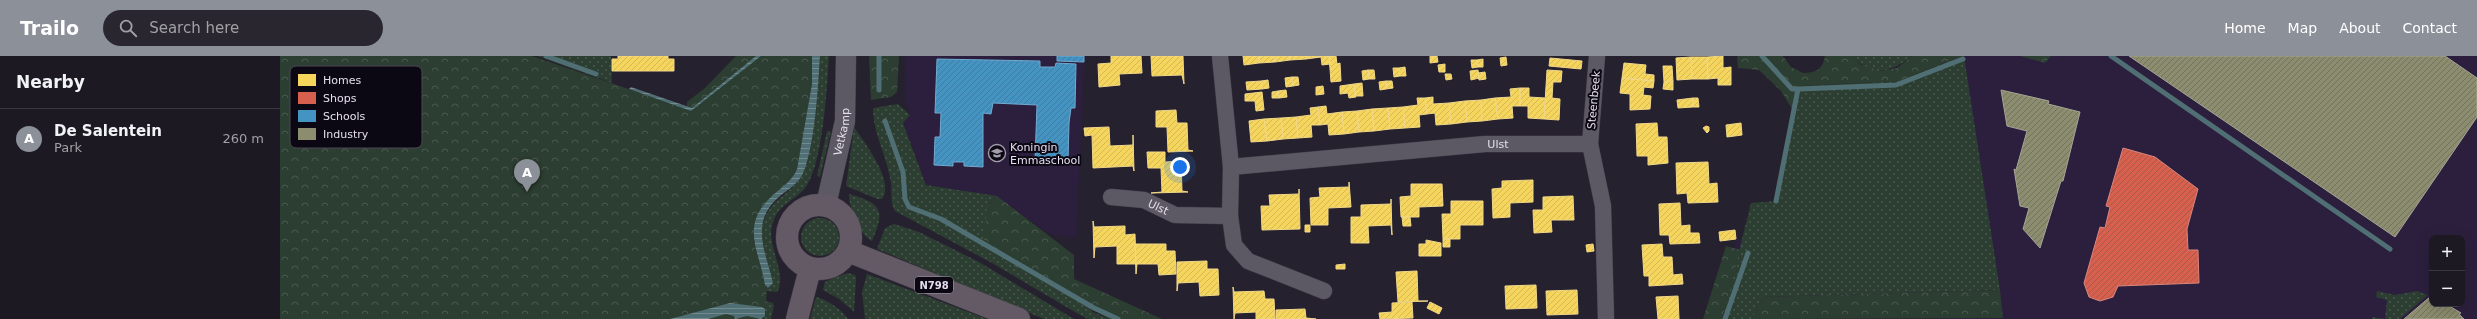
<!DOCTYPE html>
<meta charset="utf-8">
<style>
:root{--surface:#1c1922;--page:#29262f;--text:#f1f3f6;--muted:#a0a0a5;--line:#3a3840;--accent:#8c9099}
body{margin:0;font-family:"DejaVu Sans",sans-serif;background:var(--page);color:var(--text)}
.controls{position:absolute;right:12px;bottom:12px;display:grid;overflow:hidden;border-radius:8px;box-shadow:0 4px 16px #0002}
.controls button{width:36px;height:36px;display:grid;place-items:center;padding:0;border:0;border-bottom:1px solid var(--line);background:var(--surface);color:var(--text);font:20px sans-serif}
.you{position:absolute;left:900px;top:111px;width:14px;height:14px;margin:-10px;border:3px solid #fff;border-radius:50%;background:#1a73e8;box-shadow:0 0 0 6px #1a73e833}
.badge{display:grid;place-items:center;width:26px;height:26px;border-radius:50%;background:var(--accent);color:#fff;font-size:13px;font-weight:700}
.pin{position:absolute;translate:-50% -33px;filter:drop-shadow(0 1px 2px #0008)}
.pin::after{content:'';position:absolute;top:21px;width:14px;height:12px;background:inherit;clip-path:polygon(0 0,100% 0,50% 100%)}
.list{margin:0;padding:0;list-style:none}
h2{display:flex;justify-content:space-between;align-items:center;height:52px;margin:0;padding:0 16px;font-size:17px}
h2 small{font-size:13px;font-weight:400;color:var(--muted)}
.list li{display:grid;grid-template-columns:26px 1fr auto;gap:12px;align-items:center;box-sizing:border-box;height:60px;padding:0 16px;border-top:1px solid var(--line)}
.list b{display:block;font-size:15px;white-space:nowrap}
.list p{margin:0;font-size:13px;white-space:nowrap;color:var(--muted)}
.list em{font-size:13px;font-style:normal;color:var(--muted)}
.icon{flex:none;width:22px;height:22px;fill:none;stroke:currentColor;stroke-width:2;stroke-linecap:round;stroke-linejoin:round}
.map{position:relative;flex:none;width:2197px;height:263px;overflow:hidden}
header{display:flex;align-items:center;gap:24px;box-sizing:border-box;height:56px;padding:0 20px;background:var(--accent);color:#fff}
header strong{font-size:19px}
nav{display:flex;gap:22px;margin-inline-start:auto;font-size:14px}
.search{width:280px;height:36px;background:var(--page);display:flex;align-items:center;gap:10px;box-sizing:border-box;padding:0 14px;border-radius:22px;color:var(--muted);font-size:15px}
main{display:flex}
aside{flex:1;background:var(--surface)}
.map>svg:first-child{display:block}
.built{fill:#2b1f3d;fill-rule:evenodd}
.grass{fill:url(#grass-dots)}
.forest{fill:url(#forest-crowns)}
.water{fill:url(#water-rules)}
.homes{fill:url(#homes-hatch);stroke:#f1d888}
.shops{fill:url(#shops-hatch);stroke:#da867e}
.schools{fill:url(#schools-hatch);stroke:#73aad0}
.industry{fill:url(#industry-hatch);stroke:#a6a595}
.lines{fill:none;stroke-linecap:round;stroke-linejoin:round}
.stream{stroke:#506f74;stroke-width:5}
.minor-casing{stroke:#423d49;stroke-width:17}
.tertiary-casing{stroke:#423d49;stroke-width:21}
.primary-casing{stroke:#423d49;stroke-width:23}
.minor{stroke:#5d5964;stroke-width:16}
.tertiary{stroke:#5d5964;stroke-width:20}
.primary{stroke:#645a65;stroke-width:22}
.labels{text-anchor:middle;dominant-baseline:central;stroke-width:4;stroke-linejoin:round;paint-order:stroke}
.shield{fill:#0c0813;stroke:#a39ead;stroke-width:1}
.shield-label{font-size:10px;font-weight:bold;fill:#e4deef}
.street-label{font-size:11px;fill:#e4deef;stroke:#0c0813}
.poi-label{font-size:11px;fill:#e4deef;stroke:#0c0813;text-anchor:start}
.key{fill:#0c0813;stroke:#4d4855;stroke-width:1}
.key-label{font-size:11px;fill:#e4deef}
</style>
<header>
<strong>Trailo</strong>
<div class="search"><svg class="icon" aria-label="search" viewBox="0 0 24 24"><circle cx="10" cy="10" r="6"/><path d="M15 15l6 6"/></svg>Search here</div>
<nav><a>Home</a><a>Map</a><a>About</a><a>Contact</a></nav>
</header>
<main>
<aside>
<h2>Nearby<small></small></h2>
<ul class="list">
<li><span class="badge">A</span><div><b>De Salentein</b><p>Park</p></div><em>260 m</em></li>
</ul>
</aside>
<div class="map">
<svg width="2197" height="263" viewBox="0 0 2197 263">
<defs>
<pattern id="grass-dots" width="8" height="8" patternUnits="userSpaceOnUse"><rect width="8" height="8" fill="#2c3d31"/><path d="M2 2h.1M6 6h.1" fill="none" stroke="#4a594f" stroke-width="1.8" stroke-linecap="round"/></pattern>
<pattern id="forest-crowns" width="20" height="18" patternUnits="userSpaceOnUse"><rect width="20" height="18" fill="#2c3d31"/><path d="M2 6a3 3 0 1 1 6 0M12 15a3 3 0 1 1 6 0" fill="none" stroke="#4a594f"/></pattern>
<pattern id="water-rules" width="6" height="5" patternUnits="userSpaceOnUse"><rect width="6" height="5" fill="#506f74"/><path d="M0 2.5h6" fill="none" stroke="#718a8f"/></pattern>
<pattern id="homes-hatch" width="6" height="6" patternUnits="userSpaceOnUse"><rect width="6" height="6" fill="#f6d55c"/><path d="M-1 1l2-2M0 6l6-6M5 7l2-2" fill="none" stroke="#d2b858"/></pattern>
<pattern id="shops-hatch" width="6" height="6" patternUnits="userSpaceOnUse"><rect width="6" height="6" fill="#d6604d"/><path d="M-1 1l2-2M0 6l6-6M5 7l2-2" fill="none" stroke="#aa574c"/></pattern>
<pattern id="schools-hatch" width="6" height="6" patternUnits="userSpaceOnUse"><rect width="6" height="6" fill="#4393c3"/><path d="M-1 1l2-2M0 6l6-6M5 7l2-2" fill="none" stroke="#437b9e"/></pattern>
<pattern id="industry-hatch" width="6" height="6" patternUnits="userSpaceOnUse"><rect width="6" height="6" fill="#8c8c6e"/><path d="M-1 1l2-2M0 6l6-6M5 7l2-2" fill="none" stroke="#737261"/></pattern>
</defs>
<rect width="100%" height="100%" fill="#26212e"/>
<path class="built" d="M 625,0 L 805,0 L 796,182 L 771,179 L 716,141 L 646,129 L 623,65 L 630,57 L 625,47 Z
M 1677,0 L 2197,0 L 2197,263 L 1431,263 L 1458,181 L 1521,250 ZM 2152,182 L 2182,182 L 2182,248 L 2152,248 Z"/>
<path class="grass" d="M 257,0 L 331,0 L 332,27 Z
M 540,0 L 549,0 C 547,32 543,104 527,129 C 516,146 498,146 492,170 C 487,191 508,219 497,236 L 486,235 L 486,231 L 489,232 C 495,211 476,191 483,167 C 490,142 511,139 521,120 C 534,98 538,28 540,0 Z
M 1573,0 L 1632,0 C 1611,16 1592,23 1573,0 Z
M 1681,0 L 1684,0 L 1720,234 L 1482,241 L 1472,263 L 1442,263 L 1471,147 L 1496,145 L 1521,30 L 1619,25 Z
M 618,48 L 630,59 L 623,67 L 646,129 L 717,140 L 707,150 L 813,256 L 829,263 L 808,263 L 795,256 L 712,207 L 615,155 C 609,146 613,132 610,122 C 606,98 593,77 593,52 Z
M 574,71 C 584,86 615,125 602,143 L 597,143 L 566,130 Z
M 547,75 L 551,75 L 540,121 L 537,120 Z
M 569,138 C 603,148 605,154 592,185 C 581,181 568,150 569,138 Z
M521 181a19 19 0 1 1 38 0a19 19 0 1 1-38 0Z
M 614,168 L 639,176 L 699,206 L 794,263 L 764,263 L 597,193 L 605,172 Z
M 568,217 L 575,219 L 576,222 L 574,256 L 559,243 L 543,234 L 545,226 L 555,221 Z
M 587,218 L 707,263 L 585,263 L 582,236 Z
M 2097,235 L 2115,239 L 2137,235 L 2148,239 L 2120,263 L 2092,263 L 2092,261 L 2105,263 L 2107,244 L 2096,241 Z
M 536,241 C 548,244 561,253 568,263 L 530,263 Z
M 483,244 L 493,247 L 494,250 L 491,263 L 483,263 L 485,259 Z"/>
<path class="forest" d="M 0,0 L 252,0 L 407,53 L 407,46 L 425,32 L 456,0 L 532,0 L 532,28 L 517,113 C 510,133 483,141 477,163 C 468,189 483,208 486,232 C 488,241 484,254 483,263 L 0,263 Z
M 589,0 L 619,0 L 617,36 L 611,41 L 591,44 Z
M 1457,0 L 1503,0 L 1511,11 L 1523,17 C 1536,17 1543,13 1545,0 L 1573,0 L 1581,9 L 1601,15 L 1617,12 L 1632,0 L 1681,0 L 1619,25 L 1521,30 L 1515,58 L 1501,35 L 1479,14 L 1458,12 Z
M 1740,0 L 1771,0 L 1765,7 Z
M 717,140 L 794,199 L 794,223 L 882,263 L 829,263 L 703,193 L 707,150 Z
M 1446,190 L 1460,194 L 1442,263 L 1423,263 Z
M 1720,234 L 1723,262 L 1472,263 L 1482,241 Z"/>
<path class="water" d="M 476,0 L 481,0 L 411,55 L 349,33 L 351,31 L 412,52 Z
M 532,0 L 540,0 C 538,32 535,86 524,115 C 519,128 508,133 499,141 C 469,167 486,196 493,227 L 488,232 L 485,229 C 480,197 460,171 490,142 C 499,133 513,125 517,113 L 532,28 Z
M 450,247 L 482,251 L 485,253 L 485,260 L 481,263 L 467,260 L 455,263 L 454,260 L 446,258 L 428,263 L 390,263 Z"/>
<path class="homes" d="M 338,0 L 388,0 L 388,3 L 394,3 L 394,15 L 332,15 L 332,3 L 338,3 Z
M 831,0 L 861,0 L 862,17 L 839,18 L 840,29 L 819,31 L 818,8 L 831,7 Z
M 871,0 L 903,0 L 904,28 L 902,19 L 872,20 Z
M 963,0 L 979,0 L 979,7 L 964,9 Z
M 979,0 L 994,0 L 995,6 L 979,7 Z
M 994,0 L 1010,0 L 1010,4 L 995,6 Z
M 1010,0 L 1025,0 L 1026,3 L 1010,4 Z
M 1025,0 L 1049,0 L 1050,8 L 1042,9 L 1041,1 L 1026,3 Z
M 1049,0 L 1056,0 L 1057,8 L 1060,7 L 1061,25 L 1051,26 Z
M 1150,0 L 1157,0 L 1158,6 L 1150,7 Z
M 1443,0 L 1443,12 L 1451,11 L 1451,29 L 1438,29 L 1438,22 L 1428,23 L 1427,1 Z
M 1226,1 L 1227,9 L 1221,10 L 1220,2 Z
M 1411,1 L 1412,23 L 1397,24 L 1396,2 Z
M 1411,1 L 1427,1 L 1428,23 L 1412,23 Z
M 1270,2 L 1302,5 L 1301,13 L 1269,10 Z
M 1203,3 L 1203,11 L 1198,11 L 1197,4 Z
M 1191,4 L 1197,4 L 1198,11 L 1192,12 Z
M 1344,7 L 1366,9 L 1365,18 L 1374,19 L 1374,25 L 1342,22 Z
M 1165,8 L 1165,16 L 1159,16 L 1158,9 Z
M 1383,10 L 1392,10 L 1393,25 L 1384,26 Z
M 1125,11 L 1126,20 L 1120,20 L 1119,12 Z
M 1113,12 L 1119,12 L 1120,20 L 1114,21 Z
M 1088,14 L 1089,23 L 1083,24 L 1082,15 Z
M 1088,14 L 1094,14 L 1095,23 L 1089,23 Z
M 1198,14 L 1199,22 L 1191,24 L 1190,15 Z
M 1267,14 L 1282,15 L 1281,26 L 1273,26 L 1272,42 L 1280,43 L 1279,64 L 1264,63 Z
M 1205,16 L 1206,23 L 1199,24 L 1198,17 Z
M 1165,18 L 1171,18 L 1172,23 L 1166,24 Z
M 1012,21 L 1018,21 L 1019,29 L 1013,30 Z
M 1012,21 L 1013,30 L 1006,31 L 1005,22 Z
M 1342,22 L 1374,25 L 1373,32 L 1364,31 L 1363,39 L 1371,40 L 1370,53 L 1350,54 L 1350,38 L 1340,37 Z
M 988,24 L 989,32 L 982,33 L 981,25 Z
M 981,25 L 982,33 L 967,34 L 966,26 Z
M 1106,25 L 1112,25 L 1113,32 L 1106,33 Z
M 1106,25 L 1106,33 L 1100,34 L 1099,26 Z
M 1393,25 L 1393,34 L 1383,33 L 1384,26 Z
M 1082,27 L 1083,40 L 1075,40 L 1074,28 Z
M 1074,28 L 1076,41 L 1069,42 L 1068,37 L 1060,38 L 1060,30 Z
M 1043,30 L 1044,38 L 1036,39 L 1036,31 Z
M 1240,32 L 1240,50 L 1232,50 L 1233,62 L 1218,63 L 1215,42 L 1231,41 L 1230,33 Z
M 1240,32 L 1249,32 L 1249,41 L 1265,42 L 1264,63 L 1248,62 L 1248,50 L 1240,50 Z
M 1006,34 L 1007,41 L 999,42 L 998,35 Z
M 998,35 L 999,42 L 992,42 L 992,36 Z
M 982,36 L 984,54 L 976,55 L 975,45 L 965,45 L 965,38 Z
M 1153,41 L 1153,48 L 1169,47 L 1171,68 L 1156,69 L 1155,57 L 1147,58 L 1145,42 Z
M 1137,42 L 1145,42 L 1147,58 L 1139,59 L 1140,71 L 1125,72 L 1123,51 L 1138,49 Z
M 1215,42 L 1218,63 L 1202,65 L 1201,44 Z
M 1413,42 L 1413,51 L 1398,52 L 1397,44 Z
M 1413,42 L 1418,42 L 1419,51 L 1413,51 Z
M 1201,44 L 1202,65 L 1187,66 L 1185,45 Z
M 1185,45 L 1187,66 L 1171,68 L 1169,47 Z
M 1046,50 L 1047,58 L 1062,56 L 1064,78 L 1049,79 L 1048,68 L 1040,69 L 1038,51 Z
M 1038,51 L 1040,69 L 1031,69 L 1032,81 L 1018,82 L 1016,61 L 1031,59 L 1030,52 Z
M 1123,51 L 1125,72 L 1110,73 L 1108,52 Z
M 1108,52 L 1110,73 L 1094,75 L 1092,53 Z
M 1092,53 L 1094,75 L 1079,76 L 1077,55 Z
M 896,54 L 897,67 L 907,67 L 908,94 L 913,95 L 888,96 L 887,71 L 876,71 L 876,55 Z
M 1077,55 L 1079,76 L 1064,78 L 1062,56 Z
M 1016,61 L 1018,82 L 1003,83 L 1001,62 Z
M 1001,62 L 1003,83 L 987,85 L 984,63 Z
M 984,63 L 987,85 L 971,86 L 969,65 Z
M 1377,67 L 1378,81 L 1387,81 L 1388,107 L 1368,109 L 1368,100 L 1357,100 L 1356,68 Z
M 1461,67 L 1462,79 L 1447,81 L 1446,69 Z
M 1426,70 L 1429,71 L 1429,75 L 1427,77 L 1423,72 Z
M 829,71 L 830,90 L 853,89 L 853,79 L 854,115 L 853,110 L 813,112 L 812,79 L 805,80 L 804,72 Z
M 867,96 L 885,96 L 885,106 L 901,105 L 902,135 L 908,136 L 871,137 L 882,136 L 881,112 L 868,112 Z
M 1428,106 L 1429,128 L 1437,127 L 1438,146 L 1408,147 L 1407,137 L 1397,138 L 1396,107 Z
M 1253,124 L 1253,146 L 1230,147 L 1230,161 L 1213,162 L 1212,133 L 1222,132 L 1222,125 Z
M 1069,126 L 1071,151 L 1048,152 L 1048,169 L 1031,169 L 1030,142 L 1040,141 L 1039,132 L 1069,131 Z
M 1131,128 L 1162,128 L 1163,150 L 1139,151 L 1139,161 L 1121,161 L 1120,141 L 1131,140 Z
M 1019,133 L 1020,173 L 982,174 L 981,150 L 990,150 L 989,139 L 1019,138 Z
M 1293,140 L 1294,164 L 1271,164 L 1272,176 L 1254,177 L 1253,154 L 1263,154 L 1263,141 Z
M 1111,143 L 1112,179 L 1111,169 L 1088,170 L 1089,187 L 1071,187 L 1071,161 L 1081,161 L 1081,149 L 1111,148 Z
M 1171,145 L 1203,145 L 1203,169 L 1180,169 L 1180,183 L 1163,183 L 1162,158 L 1171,158 Z
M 1400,147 L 1401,170 L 1410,169 L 1410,177 L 1419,177 L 1420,187 L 1390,188 L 1389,179 L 1380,179 L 1379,148 Z
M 1122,161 L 1130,161 L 1131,170 L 1123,170 Z
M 813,165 L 814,171 L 845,170 L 845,179 L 855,178 L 856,208 L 837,208 L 837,190 L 815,191 L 814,202 Z
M 1025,169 L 1030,169 L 1030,176 L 1025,176 Z
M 1455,174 L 1456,183 L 1440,185 L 1439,176 Z
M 1163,183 L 1170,183 L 1170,191 L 1163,191 Z
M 1146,184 L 1161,187 L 1161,200 L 1139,200 L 1139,188 L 1146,188 Z
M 855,188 L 886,188 L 886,195 L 895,195 L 896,218 L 879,219 L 878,208 L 857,208 L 856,218 Z
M 1313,188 L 1314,195 L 1307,196 L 1306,189 Z
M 1382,188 L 1383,201 L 1392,201 L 1393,219 L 1402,218 L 1403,228 L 1369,230 L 1369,220 L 1364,220 L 1362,189 Z
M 927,205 L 927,213 L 938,213 L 939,239 L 920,240 L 919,226 L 898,227 L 897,235 L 897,206 Z
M 1065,208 L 1065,213 L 1056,213 L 1056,209 Z
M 1137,215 L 1138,245 L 1148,245 L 1118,246 L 1116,216 Z
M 1256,229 L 1257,252 L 1226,253 L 1225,230 Z
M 953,231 L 954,236 L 984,235 L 985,243 L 994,243 L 995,263 L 976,263 L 976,256 L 955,257 L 954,263 Z
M 1297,234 L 1298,258 L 1267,259 L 1266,235 Z
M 1398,240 L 1399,263 L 1378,263 L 1376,241 Z
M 1132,246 L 1133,262 L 1100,263 L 1099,257 L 1112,256 L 1112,247 Z
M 1150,246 L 1162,252 L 1159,258 L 1147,252 Z
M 1025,253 L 1026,262 L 1036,263 L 996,263 L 996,254 Z"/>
<path class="shops" d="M 1843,92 L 1875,101 L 1918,133 L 1907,173 L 1908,194 L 1918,194 L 1919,227 L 1838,230 L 1833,241 L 1820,245 L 1809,241 L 1804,227 L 1820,171 L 1825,172 L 1830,151 L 1826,150 Z"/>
<path class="schools" d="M 777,0 L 804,0 L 804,6 L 777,5 Z
M 657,3 L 760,5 L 760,11 L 775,11 L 776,7 L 796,8 L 795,52 L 791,52 L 789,67 L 788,106 L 755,104 L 757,49 L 713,47 L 711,58 L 703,57 L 703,111 L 684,110 L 684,106 L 673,106 L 673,110 L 654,109 L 655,81 L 660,81 L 661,57 L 655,57 Z"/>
<path class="industry" d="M 1849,0 L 2165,0 L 2197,22 L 2197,61 L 2115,181 Z
M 1721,34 L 1769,45 L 1768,48 L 1800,56 L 1783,125 L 1781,125 L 1760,192 L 1743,173 L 1749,152 L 1740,150 L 1734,113 L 1736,114 L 1747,75 L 1727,70 Z
M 2151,240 L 2152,248 L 2166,248 L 2181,257 L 2179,258 L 2184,263 L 2124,263 Z"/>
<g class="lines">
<path class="stream" d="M 266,0 L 316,18
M 1482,0 L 1512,33 L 1520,33 L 1616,29 L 1683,3
M 1831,0 L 2110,193
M 599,34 L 599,0
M 605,65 L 623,116 L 625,143 L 629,151 L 661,163 L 814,252 L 838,263
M 1496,145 L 1518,33
M 1445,263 L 1468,197"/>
<g class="minor-casing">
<g id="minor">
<path d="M 940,0 L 951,111 L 950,160 L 954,189 L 968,205 L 1044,235"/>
<path d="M 1317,0 L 1310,88 L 1323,150 L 1326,263"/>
<path id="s1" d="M 951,111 L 1205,88 L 1310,88"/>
<path id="s2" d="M 831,141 L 864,144 L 895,159 L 950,160"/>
</g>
</g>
<g class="tertiary-casing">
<g id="tertiary">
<path id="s3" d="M 546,149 L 565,65 L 566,0"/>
</g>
</g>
<g class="primary-casing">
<path id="primary" d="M507 181a32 32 0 1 1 64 0a32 32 0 1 1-64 0Z
M 568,195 L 739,263
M 517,263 L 530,213"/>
</g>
<use href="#minor" class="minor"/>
<use href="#tertiary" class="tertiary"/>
<use href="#primary" class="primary"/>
</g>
<defs>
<g id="school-ring" transform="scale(0.9)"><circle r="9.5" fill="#0c0813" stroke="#a29cab" stroke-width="1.5"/><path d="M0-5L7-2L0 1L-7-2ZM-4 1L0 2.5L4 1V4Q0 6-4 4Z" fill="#a29cab"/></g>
</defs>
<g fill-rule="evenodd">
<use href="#school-ring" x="717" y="97"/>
</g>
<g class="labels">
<rect class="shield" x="635" y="221" width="38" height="16" rx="3"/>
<g class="shield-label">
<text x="654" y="229">N798</text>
</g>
<g class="street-label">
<text transform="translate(1314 44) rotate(-85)">Steenbeek</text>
<text stroke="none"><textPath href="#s3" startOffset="75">Vetkamp</textPath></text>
<text stroke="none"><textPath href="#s1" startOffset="268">Ulst</textPath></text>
<text stroke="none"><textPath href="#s2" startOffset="49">Ulst</textPath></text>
</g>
<g class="poi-label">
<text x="730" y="91">Koningin<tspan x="730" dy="13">Emmaschool</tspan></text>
</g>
</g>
<rect x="10" y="10" width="132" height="82" rx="6" class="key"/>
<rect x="18" y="18" width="18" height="12" fill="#f6d55c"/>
<rect x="18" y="36" width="18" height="12" fill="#d6604d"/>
<rect x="18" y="54" width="18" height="12" fill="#4393c3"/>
<rect x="18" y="72" width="18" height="12" fill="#8c8c6e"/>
<g class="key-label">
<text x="43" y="28">Homes</text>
<text x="43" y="46">Shops</text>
<text x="43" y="64">Schools</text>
<text x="43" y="82">Industry</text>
</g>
</svg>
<div class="controls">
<button>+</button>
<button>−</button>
</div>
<div class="you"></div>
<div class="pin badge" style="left:247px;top:136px">A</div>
</div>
</main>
